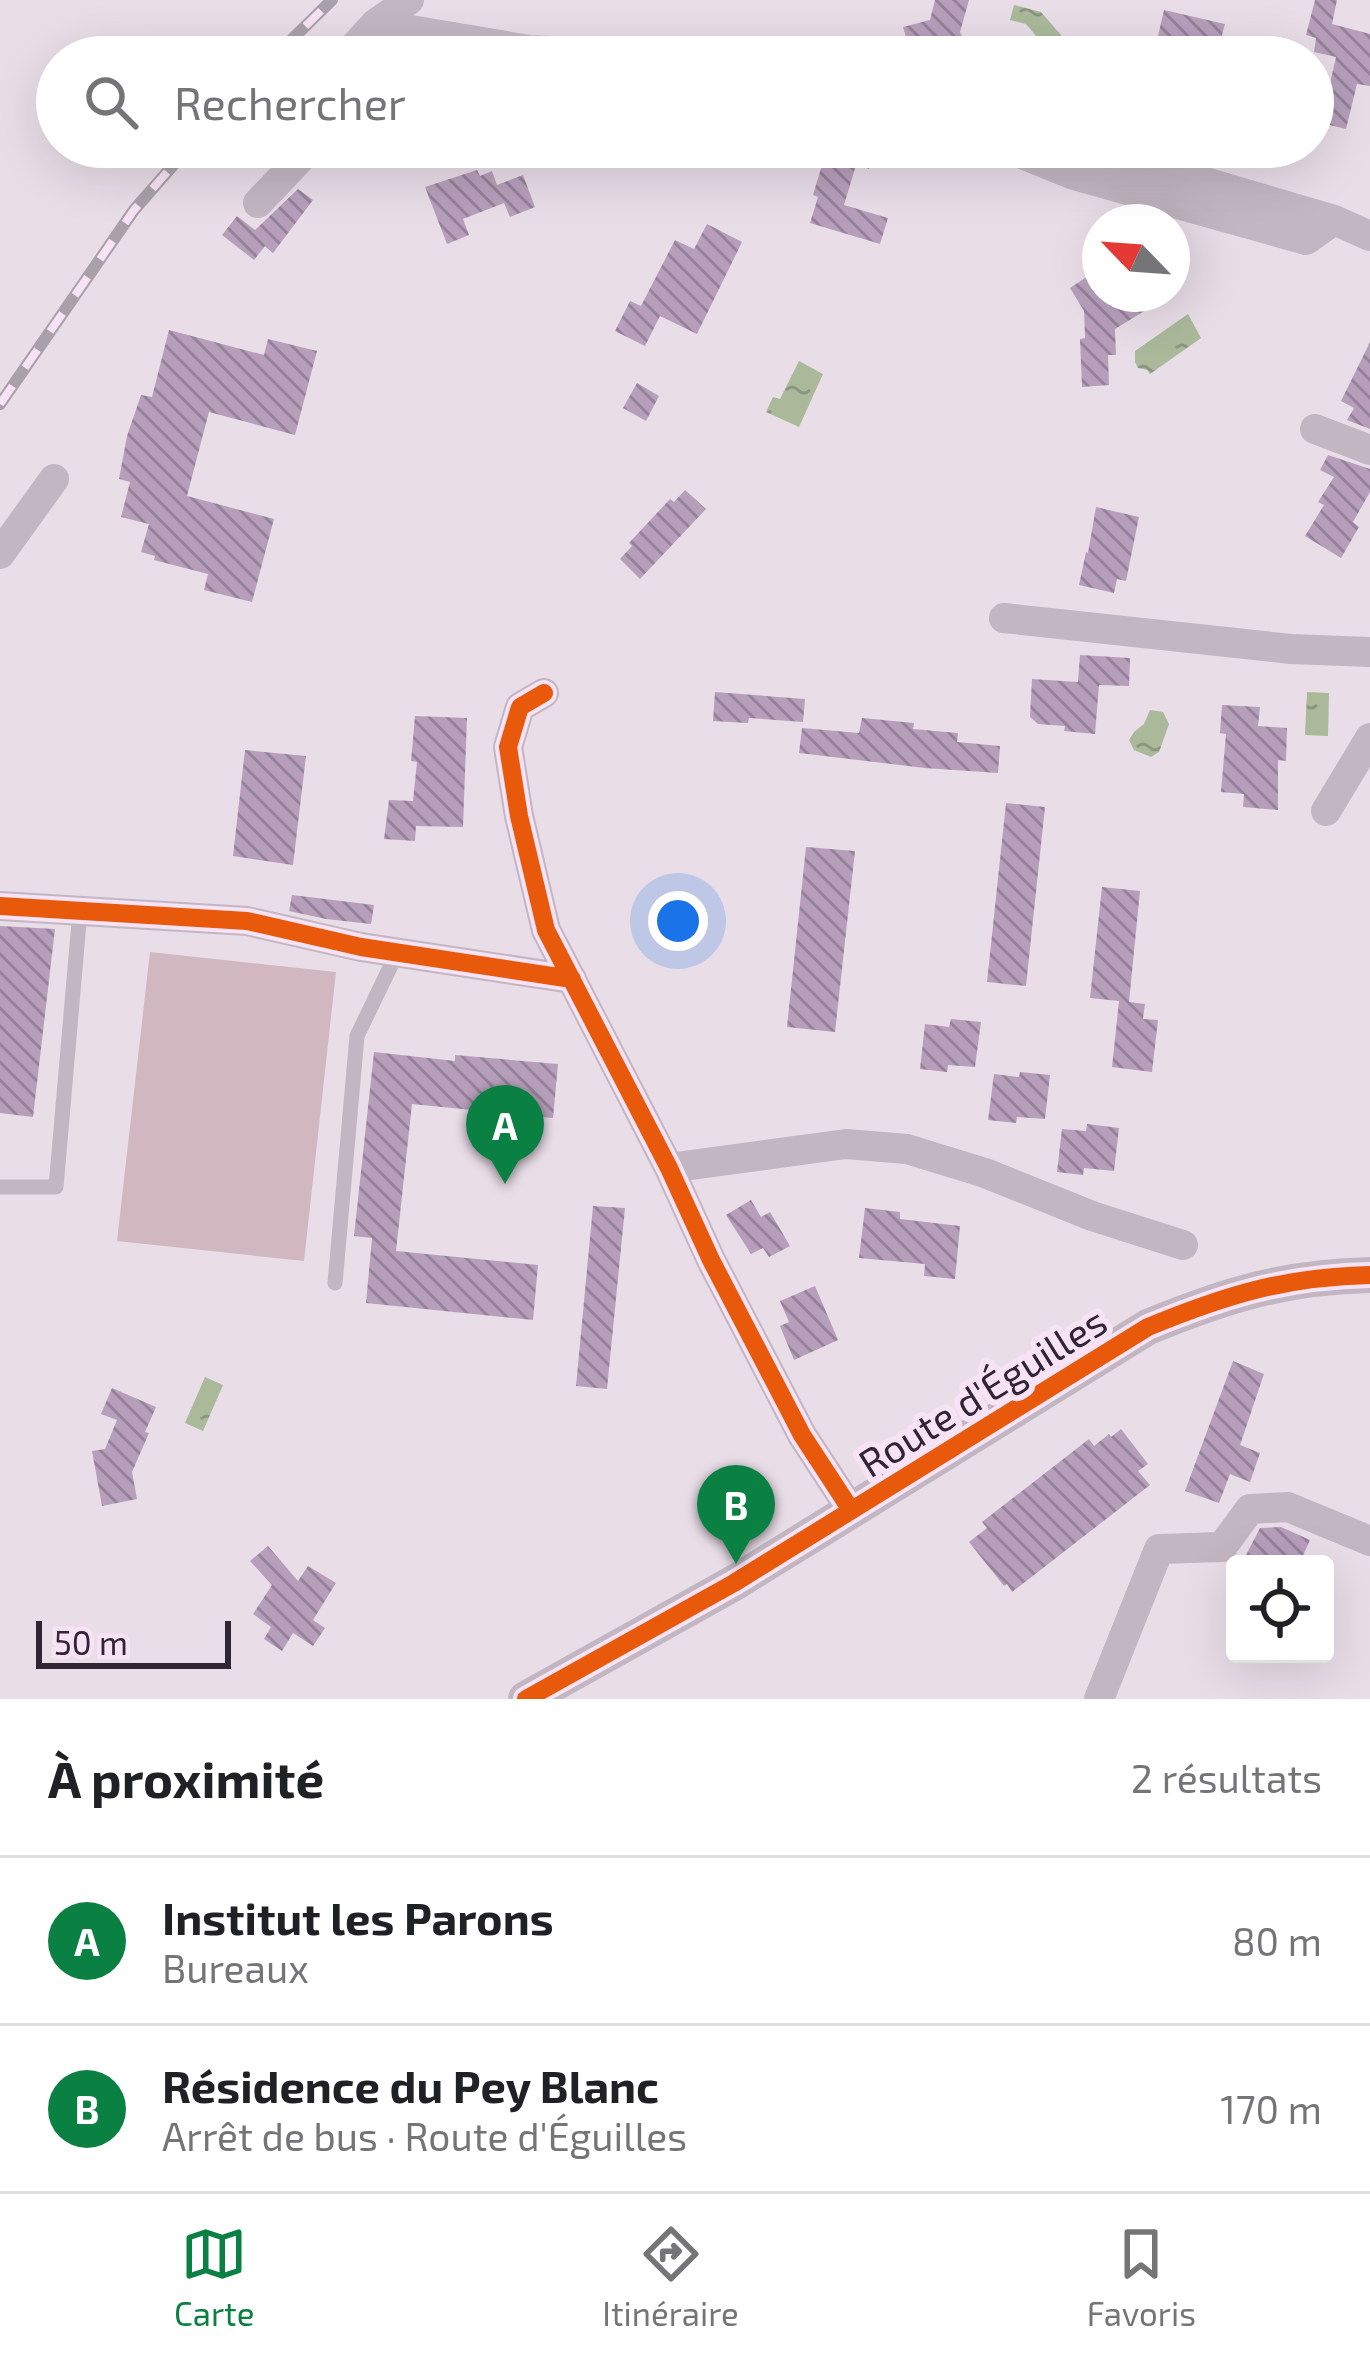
<!DOCTYPE html>
<html lang="fr">
<meta charset="utf-8">
<style>
:root{--surface:#fff;--page:#f2f2f2;--text:#202124;--muted:#757577;--line:#e0e0e0;--accent:#0b8043}
body{margin:0;font-family:"Exo 2",sans-serif;background:var(--page);color:var(--text)}
.controls{position:absolute;right:36px;bottom:36px;display:grid;overflow:hidden;border-radius:12px;box-shadow:0 12px 48px #0002}
.controls button{width:108px;height:108px;display:grid;place-items:center;padding:0;border:0;border-bottom:3px solid var(--line);background:var(--surface);color:var(--text);font:60px sans-serif}
.compass{position:absolute;left:1082px;top:204px;width:108px;height:108px;border-radius:50%;background:var(--surface);box-shadow:0 12px 48px #0002;rotate:295deg}
.scale{position:absolute;left:36px;bottom:30px;width:195px;box-sizing:border-box;padding-left:12px;border:6px solid #302532;border-top:0;font-size:33px;line-height:42px;white-space:nowrap;color:#302532;-webkit-text-stroke:9px #f7e3f5;paint-order:stroke}
.you{position:absolute;left:678px;top:921px;width:42px;height:42px;margin:-30px;border:9px solid #fff;border-radius:50%;background:#1a73e8;box-shadow:0 0 0 18px #1a73e833}
.badge{display:grid;place-items:center;width:78px;height:78px;border-radius:50%;background:var(--accent);color:#fff;font-size:39px;font-weight:700}
.pin{position:absolute;translate:-50% -99px;filter:drop-shadow(0 3px 6px #0008)}
.pin::after{content:'';position:absolute;top:63px;width:42px;height:36px;background:inherit;clip-path:polygon(0 0,100% 0,50% 100%)}
.list{margin:0;padding:0;list-style:none}
h2{display:flex;justify-content:space-between;align-items:center;height:156px;margin:0;padding:0 48px;font-size:51px}
h2 small{font-size:39px;font-weight:400;color:var(--muted)}
.list li{display:grid;grid-template-columns:78px 1fr auto;gap:36px;align-items:center;box-sizing:border-box;height:168px;padding:0 48px;border-top:3px solid var(--line)}
.list b{display:block;font-size:45px;white-space:nowrap}
.list p{margin:0;font-size:39px;white-space:nowrap;color:var(--muted)}
.list em{font-size:39px;font-style:normal;color:var(--muted)}
.icon{flex:none;width:66px;height:66px;fill:none;stroke:currentColor;stroke-width:2;stroke-linecap:round;stroke-linejoin:round}
.map{position:relative;flex:none;width:1370px;height:1699px;overflow:hidden}
.search{position:absolute;background:var(--surface);box-shadow:0 12px 48px #0002;left:36px;right:36px;top:36px;height:132px;display:flex;align-items:center;gap:30px;box-sizing:border-box;padding:0 42px;border-radius:66px;color:var(--muted);font-size:45px}
.sheet{height:492px;background:var(--surface)}
nav{display:flex;justify-content:space-around;align-items:center;box-sizing:border-box;height:168px;border-top:3px solid var(--line);background:var(--surface);font-size:33px;color:var(--muted)}
nav a{display:grid;justify-items:center;gap:6px}
nav .on{color:var(--accent)}
.map>svg:first-child{display:block}
.pitch{fill:#d1b7bf}
.water{fill:url(#water-ripples)}
.building{fill:url(#building-back-hatch)}
.lines{fill:none;stroke-linecap:round;stroke-linejoin:round}
.service{stroke:#c2b6c2;stroke-width:15}
.minor{stroke:#c2b6c2;stroke-width:30}
.tertiary{stroke:#c2b6c2;stroke-width:36}
.rail-casing{stroke:#a9a0aa;stroke-width:12}
.rail{stroke:#f7e3f5;stroke-width:8;stroke-dasharray:22;stroke-linecap:butt}
.cycleway-casing{stroke:#f7e3f5;stroke-width:26}
.cycleway{stroke:#e8590c;stroke-width:18}
.labels{text-anchor:middle;dominant-baseline:central;stroke-width:12;stroke-linejoin:round;paint-order:stroke}
.street-label{font-size:39px;fill:#302532;stroke:#f7e3f5}
</style>
<div class="map">
<svg width="1370" height="1699" viewBox="0 0 1370 1699">
<defs>
<pattern id="water-ripples" width="26" height="14" patternUnits="userSpaceOnUse" patternTransform="scale(3)"><rect width="26" height="14" fill="#a9b99a"/><path d="M2 4q2-2 4 0t4 0M15 11q2-2 4 0t4 0" fill="none" stroke="#8a967e"/></pattern>
<pattern id="building-back-hatch" width="6" height="6" patternUnits="userSpaceOnUse" patternTransform="scale(3)"><rect width="6" height="6" fill="#b79fbb"/><path d="M-1 5l2 2M0 0l6 6M5-1l2 2" fill="none" stroke="#958199"/></pattern>
</defs>
<rect width="100%" height="100%" fill="#e9dde8"/>
<path class="pitch" d="M 150,952 L 336,972 L 304,1261 L 117,1241 Z"/>
<path class="water" d="M 1014,5 L 1041,12 L 1074,50 L 1066,57 L 1054,57 L 1026,24 L 1010,20 Z
M 1188,314 L 1201,338 L 1150,374 L 1147,370 L 1138,368 L 1135,362 L 1135,351 Z
M 799,361 L 823,374 L 799,427 L 766,412 L 773,397 L 780,399 Z
M 1307,692 L 1329,693 L 1328,736 L 1305,735 Z
M 1150,710 L 1163,712 L 1169,724 L 1159,752 L 1151,757 L 1134,750 L 1129,740 L 1134,732 L 1144,724 Z
M 205,1377 L 223,1385 L 203,1431 L 185,1423 Z"/>
<path class="building" d="M 935,0 L 969,0 L 960,32 L 972,57 L 912,57 L 903,27 L 930,20 Z
M 1315,0 L 1337,0 L 1332,24 L 1370,34 L 1370,86 L 1357,84 L 1346,129 L 1313,121 L 1313,94 L 1327,97 L 1336,57 L 1314,52 L 1316,38 L 1306,35 Z
M 1164,10 L 1225,24 L 1216,57 L 1188,57 L 1191,45 L 1158,36 Z
M 814,147 L 876,147 L 869,169 L 856,165 L 844,205 L 888,218 L 880,244 L 810,223 L 818,197 L 813,195 L 825,155 L 814,152 Z
M 477,170 L 480,176 L 492,171 L 497,185 L 523,175 L 535,207 L 510,217 L 504,203 L 463,219 L 469,235 L 447,244 L 425,187 Z
M 298,189 L 313,200 L 273,253 L 265,246 L 254,260 L 222,235 L 237,216 L 255,230 Z
M 707,224 L 742,242 L 697,334 L 660,316 L 645,346 L 615,331 L 630,301 L 641,306 L 675,240 L 694,249 Z
M 1100,268 L 1100,294 L 1172,294 L 1115,329 L 1116,355 L 1108,355 L 1109,385 L 1082,387 L 1080,339 L 1085,338 L 1084,311 L 1070,288 Z
M 169,330 L 264,355 L 268,339 L 317,351 L 295,435 L 209,412 L 200,446 L 187,496 L 274,519 L 252,602 L 204,590 L 208,574 L 154,560 L 155,556 L 141,552 L 149,524 L 121,517 L 130,482 L 119,479 L 127,436 L 141,395 L 152,397 Z
M 1370,342 L 1370,429 L 1347,420 L 1354,408 L 1341,401 Z
M 637,383 L 659,396 L 646,421 L 623,408 Z
M 1328,455 L 1370,469 L 1370,492 L 1353,522 L 1359,527 L 1341,558 L 1305,536 L 1324,505 L 1318,502 L 1334,477 L 1320,470 Z
M 685,490 L 706,509 L 640,579 L 620,559 L 632,546 L 629,543 L 670,499 L 674,502 Z
M 1096,507 L 1139,517 L 1126,581 L 1117,579 L 1114,593 L 1079,585 L 1086,552 L 1088,553 Z
M 1080,655 L 1130,658 L 1129,686 L 1099,685 L 1095,734 L 1064,731 L 1065,726 L 1038,724 L 1030,717 L 1032,679 L 1078,682 Z
M 715,692 L 805,699 L 803,722 L 749,718 L 748,723 L 713,721 Z
M 1222,705 L 1260,707 L 1258,726 L 1287,728 L 1286,761 L 1278,760 L 1278,810 L 1243,807 L 1244,794 L 1221,792 L 1226,734 L 1220,733 Z
M 415,716 L 467,718 L 463,827 L 416,826 L 415,841 L 384,839 L 389,800 L 413,801 L 417,762 L 411,761 Z
M 862,718 L 914,723 L 913,729 L 958,733 L 957,742 L 1000,746 L 998,773 L 925,768 L 799,753 L 802,728 L 859,733 Z
M 245,750 L 306,756 L 293,865 L 233,856 Z
M 1006,803 L 1045,807 L 1026,986 L 987,982 Z
M 806,847 L 855,851 L 835,1032 L 787,1027 Z
M 1102,887 L 1140,891 L 1129,1002 L 1145,1004 L 1143,1019 L 1158,1020 L 1152,1072 L 1112,1067 L 1119,1001 L 1090,998 Z
M 292,895 L 374,905 L 371,924 L 326,919 L 289,911 Z
M 0,926 L 55,929 L 33,1117 L 0,1113 Z
M 951,1019 L 981,1022 L 975,1067 L 948,1065 L 947,1072 L 920,1069 L 925,1024 L 949,1027 Z
M 374,1052 L 455,1061 L 455,1055 L 558,1064 L 553,1118 L 412,1104 L 396,1251 L 538,1265 L 533,1320 L 366,1303 L 372,1238 L 354,1236 Z
M 1020,1072 L 1050,1075 L 1045,1119 L 1017,1117 L 1016,1123 L 988,1120 L 994,1074 L 1019,1077 Z
M 1087,1124 L 1119,1128 L 1114,1171 L 1084,1168 L 1083,1175 L 1057,1172 L 1062,1129 L 1086,1131 Z
M 751,1200 L 761,1217 L 770,1212 L 790,1246 L 769,1257 L 763,1248 L 751,1254 L 726,1215 Z
M 593,1206 L 625,1208 L 607,1389 L 576,1386 Z
M 865,1208 L 900,1212 L 900,1219 L 960,1226 L 955,1279 L 924,1276 L 925,1264 L 859,1258 Z
M 815,1286 L 838,1340 L 794,1360 L 780,1326 L 789,1322 L 780,1301 Z
M 1233,1361 L 1264,1374 L 1240,1445 L 1260,1453 L 1250,1482 L 1230,1474 L 1219,1503 L 1185,1491 Z
M 112,1388 L 156,1407 L 145,1432 L 149,1433 L 132,1472 L 137,1499 L 102,1506 L 92,1451 L 105,1449 L 117,1420 L 101,1414 Z
M 1121,1429 L 1148,1464 L 1138,1471 L 1150,1485 L 1012,1592 L 1007,1584 L 1004,1586 L 969,1542 L 987,1528 L 982,1522 L 1089,1439 L 1094,1446 L 1109,1434 L 1111,1437 Z
M 1281,1527 L 1310,1540 L 1299,1564 L 1255,1564 L 1244,1559 L 1260,1528 Z
M 268,1546 L 298,1581 L 308,1566 L 336,1583 L 313,1620 L 325,1628 L 313,1646 L 293,1633 L 282,1651 L 264,1639 L 271,1627 L 253,1614 L 272,1585 L 250,1561 Z"/>
<g class="lines">
<path class="service" d="M 0,1187 L 56,1187 L 80,911
M 335,1283 L 357,1036 L 397,953"/>
<path class="minor" d="M 375,24 L 529,50 L 696,57
M 345,57 L 375,24 L 409,0
M 1005,147 L 1074,175 L 1306,240 L 1334,220
M 1086,147 L 1334,220 L 1370,236
M 258,203 L 311,147
M 1315,429 L 1370,450
M 0,554 L 54,479
M 1004,618 L 1291,649 L 1370,652
M 544,693 L 520,707 L 508,747 L 519,816 L 546,930 L 669,1168 L 711,1260 L 802,1435 L 851,1510
M 1326,811 L 1370,738
M 0,906 L 247,921 L 361,947 L 572,979
M 669,1168 L 846,1144 L 907,1149 L 985,1173 L 1092,1216 L 1183,1245
M 1099,1699 L 1159,1549 L 1222,1547 L 1250,1509 L 1288,1507 L 1370,1541"/>
<path class="tertiary" d="M 526,1699 L 734,1583 L 1148,1327 C 1226,1295 1284,1277 1370,1275"/>
<g class="rail-casing">
<path id="rail" d="M 274,57 L 332,0
M 0,404 L 134,210 L 189,147"/>
</g>
<use href="#rail" class="rail"/>
<g class="cycleway-casing">
<path id="cycleway" d="M 544,693 L 520,707 L 508,747 L 519,816 L 546,930 L 669,1168 L 711,1260 L 802,1435 L 851,1510
M 0,906 L 247,921 L 361,947 L 572,979
M 526,1699 L 734,1583 L 1148,1327 C 1226,1295 1284,1277 1370,1275"/>
</g>
<use href="#cycleway" class="cycleway"/>
</g>
<g class="labels">
<g class="street-label">
<text transform="translate(982 1391) rotate(-32)">Route d'Éguilles</text>
</g>
</g>
</svg>
<div class="controls">
<button><svg class="icon" aria-label="locate" viewBox="0 0 24 24"><circle cx="12" cy="12" r="6"/><path d="M12 2v4M12 18v4M2 12h4M18 12h4"/></svg></button>
</div>
<svg class="compass" viewBox="-18 -18 36 36"><path d="M0-13l5 13h-10z" fill="#e53935"/><path d="M0 13l5-13h-10z" fill="#757577"/></svg>
<div class="scale">50 m</div>
<div class="you"></div>
<div class="pin badge" style="left:505px;top:1184px">A</div>
<div class="pin badge" style="left:736px;top:1564px">B</div>
<div class="search"><svg class="icon" aria-label="search" viewBox="0 0 24 24"><circle cx="10" cy="10" r="6"/><path d="M15 15l6 6"/></svg>Rechercher</div>
</div>
<section class="sheet">
<h2>À proximité<small>2 résultats</small></h2>
<ul class="list">
<li><span class="badge">A</span><div><b>Institut les Parons</b><p>Bureaux</p></div><em>80 m</em></li>
<li><span class="badge">B</span><div><b>Résidence du Pey Blanc</b><p>Arrêt de bus · Route d'Éguilles</p></div><em>170 m</em></li>
</ul>
</section>
<nav>
<a class="on"><svg class="icon" aria-label="map" viewBox="0 0 24 24"><path d="M3 6l6-2 6 2 6-2v14l-6 2-6-2-6 2zM9 4v14M15 6v14"/></svg>Carte</a>
<a><svg class="icon" aria-label="directions" viewBox="0 0 24 24"><path d="M12 3l9 9-9 9-9-9zM9 14v-3h6M13 9l2 2-2 2"/></svg>Itinéraire</a>
<a><svg class="icon" aria-label="saved" viewBox="0 0 24 24"><path d="M7 4h10v16l-5-4-5 4z"/></svg>Favoris</a>
</nav>
